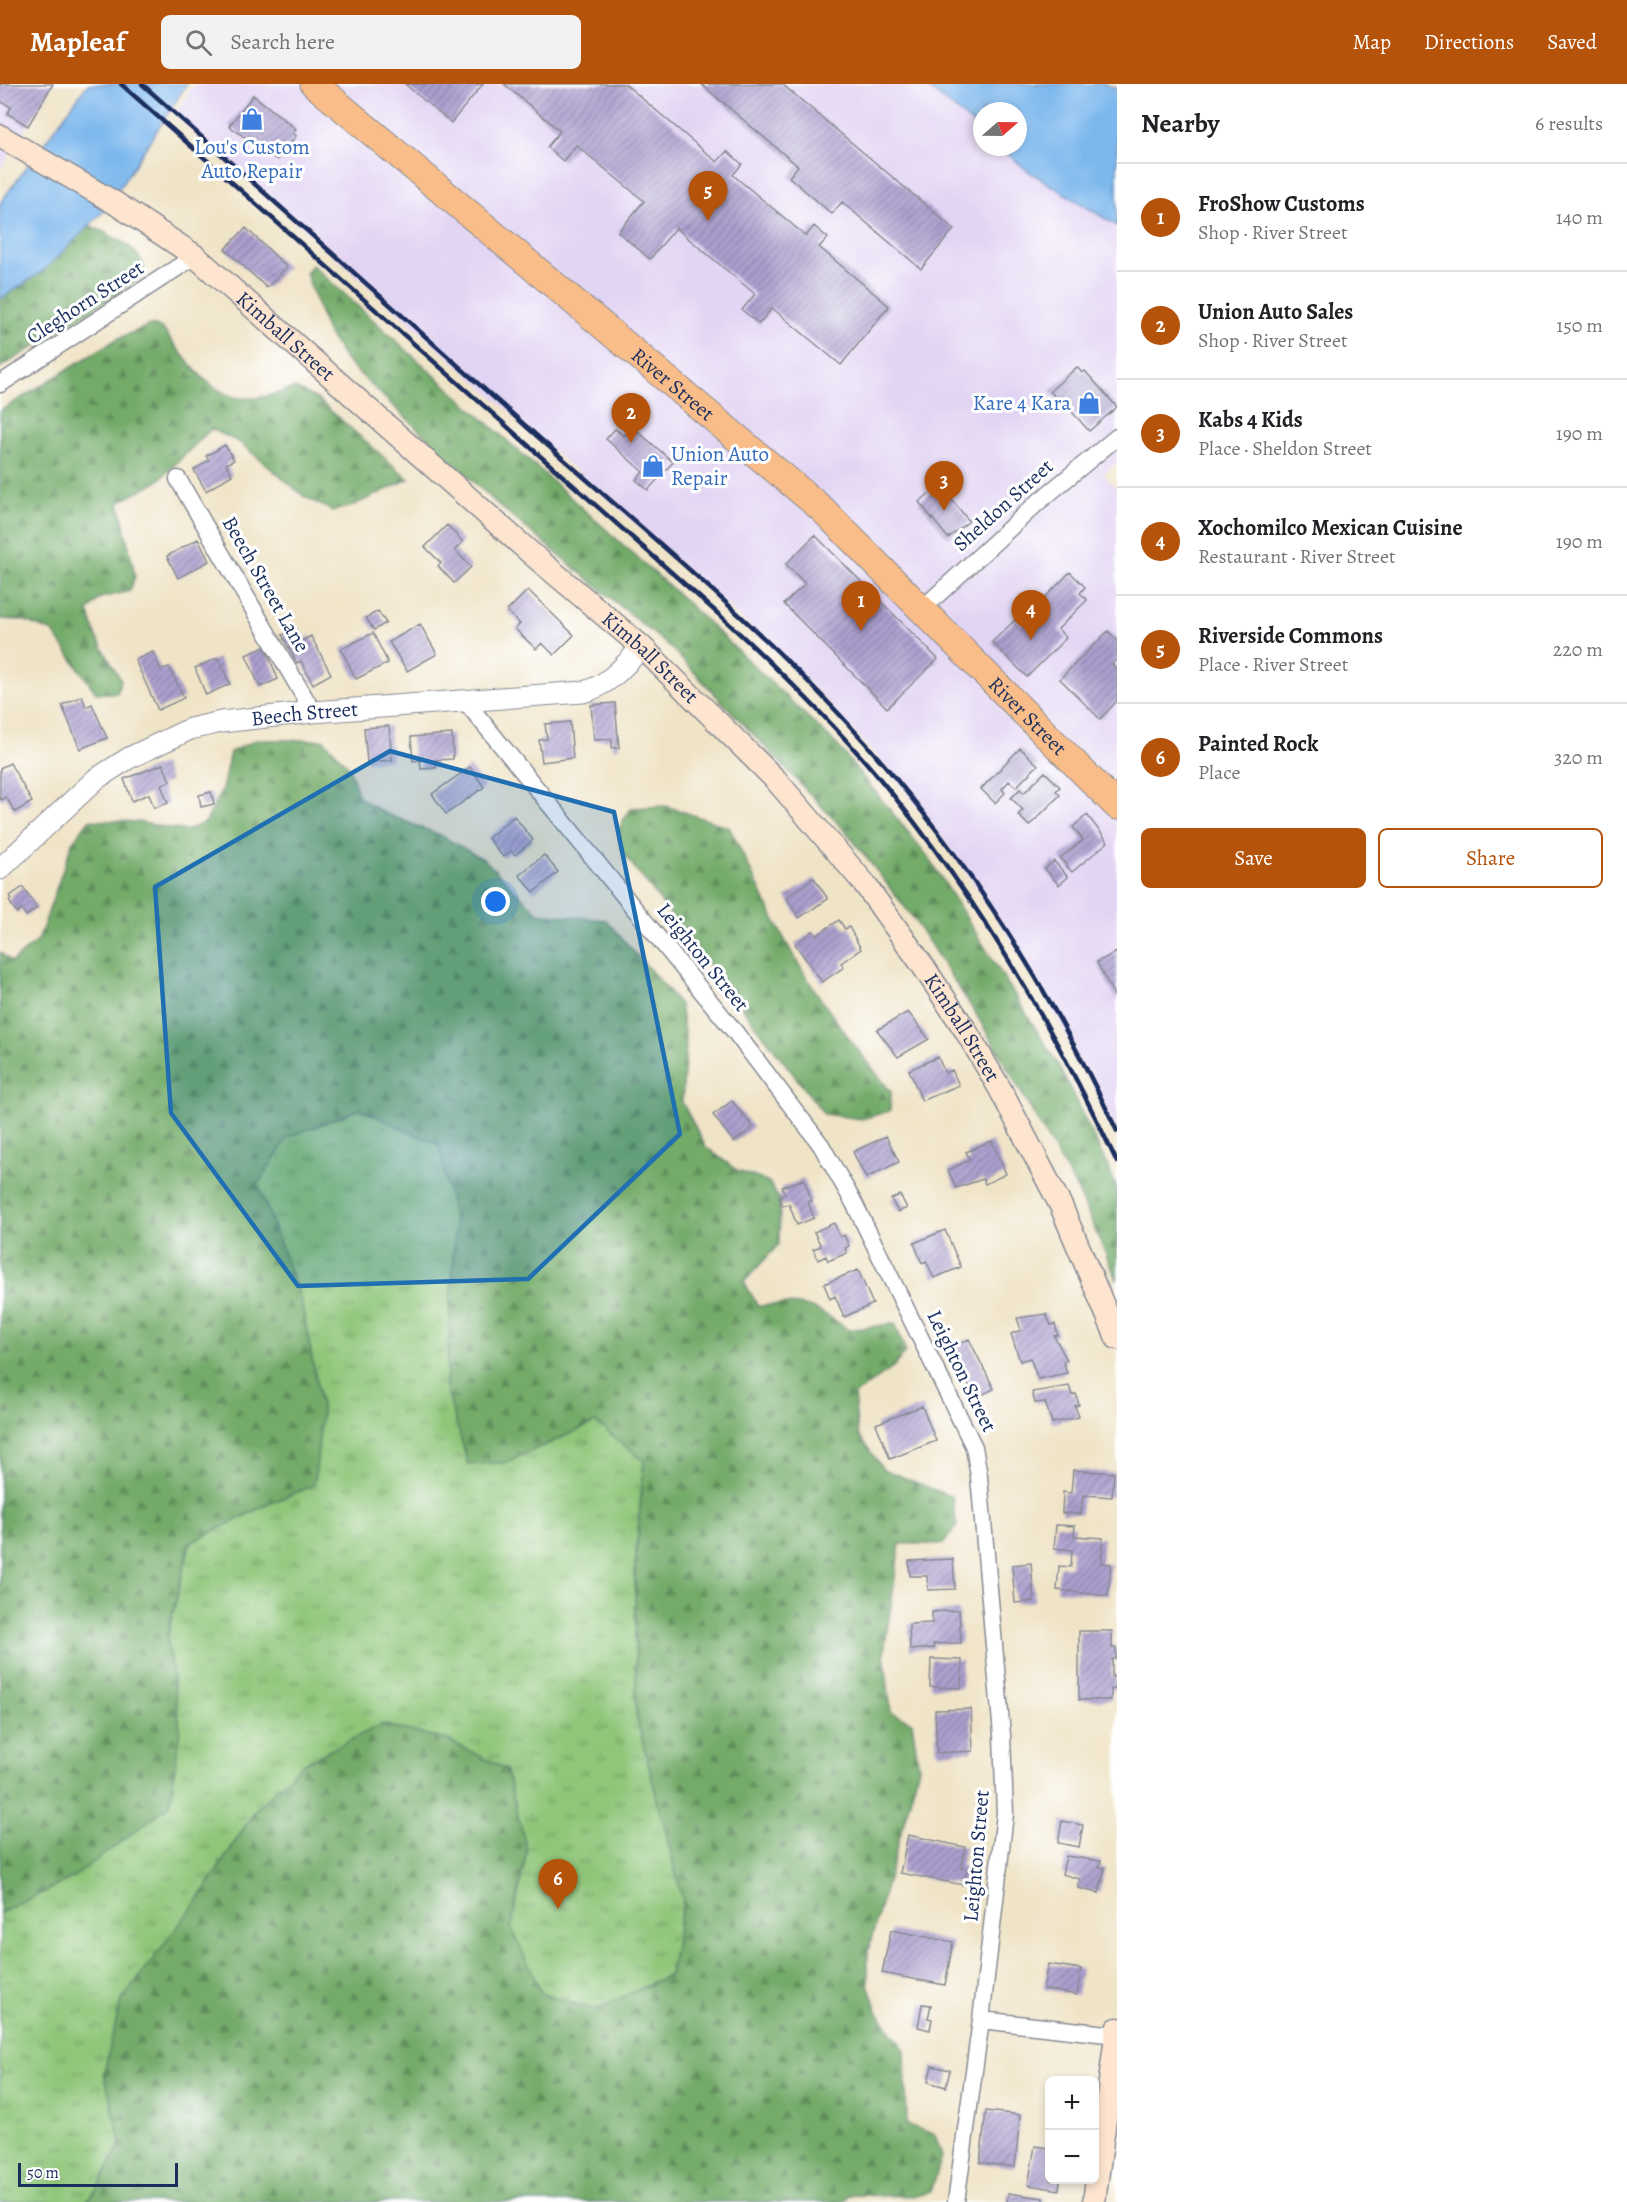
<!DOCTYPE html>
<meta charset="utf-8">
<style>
:root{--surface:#fff;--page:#f2f2f2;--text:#202124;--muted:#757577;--line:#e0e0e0;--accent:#b45309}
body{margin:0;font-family:Alegreya,serif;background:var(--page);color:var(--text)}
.controls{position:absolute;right:18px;bottom:18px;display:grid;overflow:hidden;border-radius:9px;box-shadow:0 3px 9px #0003}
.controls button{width:54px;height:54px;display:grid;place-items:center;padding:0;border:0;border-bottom:2px solid var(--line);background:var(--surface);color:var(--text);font:30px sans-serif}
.compass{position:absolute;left:973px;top:18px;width:54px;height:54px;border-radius:50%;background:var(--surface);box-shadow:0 3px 9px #0003;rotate:70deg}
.scale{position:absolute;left:18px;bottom:15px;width:160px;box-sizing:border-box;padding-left:6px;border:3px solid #1b2f5e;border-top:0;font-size:16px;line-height:21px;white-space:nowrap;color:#1b2f5e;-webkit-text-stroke:4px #fff;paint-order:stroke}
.you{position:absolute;left:496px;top:818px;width:21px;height:21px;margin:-15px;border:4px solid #fff;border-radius:50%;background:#1a73e8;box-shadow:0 0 0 9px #1a73e833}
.badge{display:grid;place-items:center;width:39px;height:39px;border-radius:50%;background:var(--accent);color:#fff;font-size:20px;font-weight:700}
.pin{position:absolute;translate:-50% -50px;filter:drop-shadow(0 2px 3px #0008)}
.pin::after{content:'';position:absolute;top:32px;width:21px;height:18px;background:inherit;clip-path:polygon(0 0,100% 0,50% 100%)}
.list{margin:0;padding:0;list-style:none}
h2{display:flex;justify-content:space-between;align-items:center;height:78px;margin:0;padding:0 24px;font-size:26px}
h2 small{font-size:20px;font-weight:400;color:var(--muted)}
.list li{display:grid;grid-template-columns:39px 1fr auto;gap:18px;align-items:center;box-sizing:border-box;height:108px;padding:0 24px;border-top:2px solid var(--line)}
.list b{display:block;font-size:22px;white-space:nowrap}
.list p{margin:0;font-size:20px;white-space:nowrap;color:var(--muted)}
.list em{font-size:20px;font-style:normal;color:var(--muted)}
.actions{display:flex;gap:12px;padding:18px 24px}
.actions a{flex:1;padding:14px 0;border:2px solid var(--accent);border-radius:9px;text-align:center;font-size:21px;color:var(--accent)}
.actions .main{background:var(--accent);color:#fff}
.icon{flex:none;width:33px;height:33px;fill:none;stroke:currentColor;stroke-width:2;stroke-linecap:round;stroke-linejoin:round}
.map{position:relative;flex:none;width:1117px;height:2118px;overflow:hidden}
header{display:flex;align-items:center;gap:36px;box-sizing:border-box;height:84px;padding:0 30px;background:var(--accent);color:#fff}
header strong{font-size:28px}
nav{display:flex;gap:33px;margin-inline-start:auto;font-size:21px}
.search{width:420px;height:54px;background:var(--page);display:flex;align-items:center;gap:15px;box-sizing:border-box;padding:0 21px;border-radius:9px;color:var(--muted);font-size:22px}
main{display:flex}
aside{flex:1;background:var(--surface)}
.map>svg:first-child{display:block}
.built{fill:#e2d4f3}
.grass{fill:url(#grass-tufts);stroke:#557a6c;stroke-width:1.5}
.forest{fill:url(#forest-firs);stroke:#476d64;stroke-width:1.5}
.water{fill:#7bb7ed;stroke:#4b73a6;stroke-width:1.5}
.building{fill:url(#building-hatch)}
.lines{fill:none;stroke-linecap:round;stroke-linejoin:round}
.minor-casing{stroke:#868a92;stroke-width:19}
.tertiary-casing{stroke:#868a92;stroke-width:23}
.secondary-casing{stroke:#868a92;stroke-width:25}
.trunk-casing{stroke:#868a92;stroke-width:29}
.minor{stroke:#fff;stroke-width:16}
.tertiary{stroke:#fff;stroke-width:21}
.secondary{stroke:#fde5d0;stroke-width:22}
.trunk{stroke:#f9bd89;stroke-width:27}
.rail{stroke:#1b2f5e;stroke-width:4.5}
.marked{fill:#1f6fb2;fill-opacity:0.2;stroke:#1f6fb2;stroke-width:4.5;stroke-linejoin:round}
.labels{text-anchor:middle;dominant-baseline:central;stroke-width:6;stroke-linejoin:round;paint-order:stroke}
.shop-label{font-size:21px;fill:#366cbe;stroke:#fff}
.street-label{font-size:21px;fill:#1b2f5e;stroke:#fff}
</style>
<header>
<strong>Mapleaf</strong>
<div class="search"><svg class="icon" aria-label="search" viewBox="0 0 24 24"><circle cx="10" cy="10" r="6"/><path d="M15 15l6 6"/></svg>Search here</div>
<nav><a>Map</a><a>Directions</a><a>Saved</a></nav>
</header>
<main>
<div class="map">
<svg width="1117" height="2118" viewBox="0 0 1117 2118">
<defs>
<pattern id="grass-tufts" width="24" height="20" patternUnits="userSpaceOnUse" patternTransform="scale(1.5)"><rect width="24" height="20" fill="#8fc679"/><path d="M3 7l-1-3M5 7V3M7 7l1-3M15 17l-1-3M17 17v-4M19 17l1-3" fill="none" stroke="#74a166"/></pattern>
<pattern id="forest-firs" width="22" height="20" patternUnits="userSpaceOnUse" patternTransform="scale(1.5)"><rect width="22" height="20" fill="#73ab69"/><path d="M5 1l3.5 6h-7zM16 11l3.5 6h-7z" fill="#5e8c5a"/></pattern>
<pattern id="building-hatch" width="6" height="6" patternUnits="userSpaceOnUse" patternTransform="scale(1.5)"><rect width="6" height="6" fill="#ac9fce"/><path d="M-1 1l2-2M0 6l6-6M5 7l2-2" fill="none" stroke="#8b82aa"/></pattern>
</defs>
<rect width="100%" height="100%" fill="#fff"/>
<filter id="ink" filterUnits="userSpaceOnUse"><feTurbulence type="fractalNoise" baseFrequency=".0167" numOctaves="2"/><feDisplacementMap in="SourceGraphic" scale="12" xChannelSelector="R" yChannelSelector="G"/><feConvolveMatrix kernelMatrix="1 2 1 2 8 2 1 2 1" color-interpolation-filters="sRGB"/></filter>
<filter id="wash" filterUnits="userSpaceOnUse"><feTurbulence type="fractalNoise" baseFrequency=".008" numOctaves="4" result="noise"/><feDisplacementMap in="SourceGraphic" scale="24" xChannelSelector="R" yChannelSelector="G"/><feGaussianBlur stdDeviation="1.35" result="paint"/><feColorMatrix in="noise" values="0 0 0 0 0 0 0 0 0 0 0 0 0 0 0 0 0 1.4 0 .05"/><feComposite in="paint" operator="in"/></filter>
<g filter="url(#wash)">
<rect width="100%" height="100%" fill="#f0e4c7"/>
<path class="built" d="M 0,0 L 53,0 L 0,86 Z
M 194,0 L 924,0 L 982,47 L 982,63 L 1000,63 L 1028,87 L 1117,142 L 1117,378 L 1103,390 L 1117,404 L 1117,1047 L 1025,876 L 948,762 L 885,682 L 817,607 L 722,517 L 175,30 Z"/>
<path class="grass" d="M 360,1025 L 439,1061 L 455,1140 L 446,1303 L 504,1379 L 596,1338 L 644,1377 L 635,1484 L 636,1631 L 683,1817 L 670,1891 L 595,1926 L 542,1910 L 511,1844 L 527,1766 L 256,1725 L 201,1812 L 104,1988 L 121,2059 L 97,2105 L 86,2118 L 0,2118 L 0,1829 L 72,1794 L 180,1645 L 167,1553 L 190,1459 L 268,1420 L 314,1401 L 322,1327 L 301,1217 L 258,1100 L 287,1053 Z"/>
<path class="forest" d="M 89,141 C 110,152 143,162 145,189 L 135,199 L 0,284 L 0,215 L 43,187 Z
M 312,181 L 681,513 L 837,661 L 929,774 L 1059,982 L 1107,1081 L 1117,1104 L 1117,1196 L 1079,1109 L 976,930 L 911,831 L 848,750 L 672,565 L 496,419 L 346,277 L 326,246 L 306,189 Z
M 150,241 L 162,244 C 183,271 213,320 254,314 C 268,313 282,307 295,304 L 317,315 L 409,395 L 352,422 L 333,427 L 305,413 L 239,358 L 211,345 L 157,398 L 119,418 L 135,492 L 130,507 L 100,514 L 88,527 L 97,554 L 121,596 L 117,609 L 96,609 L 53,548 L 23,536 L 0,535 L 0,327 L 117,255 Z
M 256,656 L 324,656 L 349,683 L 359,713 L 384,729 L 440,751 L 485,776 L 538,829 L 606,836 L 680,920 L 686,962 L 682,1018 L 706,1063 L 738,1087 L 769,1098 L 780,1117 L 779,1160 L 744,1198 L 758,1222 C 804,1218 810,1219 849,1246 L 895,1239 L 906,1268 L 890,1286 L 854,1311 L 858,1350 L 883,1385 L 952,1413 L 957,1442 L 943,1460 L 900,1460 L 884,1568 L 891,1628 L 912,1638 L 919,1684 L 868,1867 L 868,1900 L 878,1929 L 905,1966 L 907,2041 L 935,2050 L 942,2072 L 931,2108 L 917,2112 L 849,2111 L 845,2118 L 86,2118 L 97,2105 L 121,2059 L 104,1988 L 121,1917 L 201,1812 L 256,1725 L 302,1680 L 382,1640 L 448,1656 L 506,1685 L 527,1766 L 511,1844 L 542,1910 L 595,1926 L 670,1891 L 683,1817 L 636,1631 L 635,1484 L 644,1377 L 596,1338 L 504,1379 L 468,1380 L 446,1303 L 455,1140 L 439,1061 L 360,1025 L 288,1053 L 258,1100 L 301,1217 L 322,1327 L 314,1401 L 268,1420 L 190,1459 L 167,1553 L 180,1645 L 170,1721 L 72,1794 L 0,1829 L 0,868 L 12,878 L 39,855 L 72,759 L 89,736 L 139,738 L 186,747 L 206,738 L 222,705 L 230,668 Z
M 666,722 L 729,743 C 749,781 766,821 786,858 C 815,912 853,960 891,1008 L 890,1027 L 862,1035 L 824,1030 L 624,770 C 615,747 617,743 632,724 Z"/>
<path class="water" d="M 88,0 L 187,0 L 106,125 L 43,187 L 0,215 L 0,119 Z
M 924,0 L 1105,0 L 1117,5 L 1117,142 L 1028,87 L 1000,63 L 1018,63 L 1018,27 L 982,27 L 982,47 Z"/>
<g id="blocks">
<path class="building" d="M 0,0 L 53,0 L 28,42 L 8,30 L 11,23 L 0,17 Z
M 405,0 L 483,0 L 451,39 Z
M 504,0 L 625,0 L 717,78 L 727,67 L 742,80 L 733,91 L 806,152 L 814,142 L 828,154 L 819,163 L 889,222 L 841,281 L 772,224 L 759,240 L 742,226 L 755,210 L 676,144 L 650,175 L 618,148 L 644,117 L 576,61 L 563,77 L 547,63 L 560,47 Z
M 701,0 L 782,0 L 954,145 L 921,185 L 842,118 L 832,130 L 789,93 L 798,82 Z
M 253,11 L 296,45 L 293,49 L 296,52 L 277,76 L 229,42 Z
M 246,144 L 287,183 L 267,204 L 225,165 Z
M 1077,283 L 1082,289 L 1085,287 L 1117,323 L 1089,347 L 1058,312 L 1056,314 L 1050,307 Z
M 633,343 L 673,378 L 648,406 L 636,396 L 643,388 L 606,355 L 615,345 L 624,352 Z
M 225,361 L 234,376 L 226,380 L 232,391 L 206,407 L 194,386 L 209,376 L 206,372 Z
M 940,401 L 969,437 L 948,454 L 919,418 Z
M 447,441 L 463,458 L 455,466 L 471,483 L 454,499 L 438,482 L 441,479 L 425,463 Z
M 815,451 L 938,575 L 887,624 L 784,520 L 805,500 L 786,480 Z
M 198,455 L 209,477 L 178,494 L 167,472 Z
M 1070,488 L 1085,503 L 1080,509 L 1087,516 L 1058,545 L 1066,554 L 1027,593 L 992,558 L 1016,535 L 1022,541 L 1039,524 L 1037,522 Z
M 528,506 L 574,551 L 554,571 L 542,559 L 536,565 L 515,545 L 520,540 L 507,527 Z
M 378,527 L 386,539 L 374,546 L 366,534 Z
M 420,540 L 437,570 L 407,587 L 389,558 Z
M 296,545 L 302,557 L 311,552 L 331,590 L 313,600 L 301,577 L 297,579 L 282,551 Z
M 1108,547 L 1117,556 L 1117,575 L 1112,580 L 1117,585 L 1117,617 L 1100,635 L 1060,595 Z
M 373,549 L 388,579 L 356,595 L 341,565 Z
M 265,563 L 278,595 L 260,603 L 246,571 Z
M 153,568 L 161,586 L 169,583 L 184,614 L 158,626 L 135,576 Z
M 218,574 L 230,600 L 206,611 L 195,584 Z
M 82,612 L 86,623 L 92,620 L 107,654 L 80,665 L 62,621 Z
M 615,619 L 619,664 L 612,664 L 612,655 L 594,656 L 591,621 Z
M 570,638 L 573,674 L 542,678 L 539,656 L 547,655 L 545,640 Z
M 389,642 L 392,676 L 367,678 L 364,644 Z
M 452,650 L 453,675 L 435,676 L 436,684 L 421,685 L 420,676 L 413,677 L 411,653 Z
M 1020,664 L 1038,681 L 1016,703 L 1009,697 L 1002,705 L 1005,709 L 995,719 L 981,705 Z
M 10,679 L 32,718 L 15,728 L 6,713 L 1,716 L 0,714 L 0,684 Z
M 163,680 L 170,697 L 161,701 L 168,719 L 154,724 L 149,710 L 132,717 L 124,695 Z
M 470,683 L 484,703 L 446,730 L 432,710 Z
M 1045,688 L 1060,703 L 1056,707 L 1060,711 L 1029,742 L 1018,731 L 1023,726 L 1011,714 L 1020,705 L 1024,709 Z
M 211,708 L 214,720 L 201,723 L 199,711 Z
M 1087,731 L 1108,758 L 1072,788 L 1060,774 L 1083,756 L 1073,743 Z
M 514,732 L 533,756 L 515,771 L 511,767 L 503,773 L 488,754 Z
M 544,771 L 558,788 L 534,808 L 519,791 Z
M 1054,777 L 1068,793 L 1059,801 L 1045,785 Z
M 814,794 L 828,815 L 799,834 L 786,813 Z
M 23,803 L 37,824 L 26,832 L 21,825 L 17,829 L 9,817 L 12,815 L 10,812 Z
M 839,836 L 845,845 L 849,843 L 861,865 L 841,879 L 844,883 L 822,898 L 795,860 L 813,847 L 817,851 Z
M 1117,868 L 1117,917 L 1097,878 Z
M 908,928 L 929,955 L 898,973 L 877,946 Z
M 938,973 L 945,989 L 952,986 L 959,1001 L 922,1017 L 909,986 Z
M 732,1017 L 753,1043 L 734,1058 L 713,1031 Z
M 886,1052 L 899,1078 L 866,1094 L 853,1068 Z
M 992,1057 L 1006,1090 L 985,1100 L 983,1095 L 956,1104 L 948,1086 L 970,1076 L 966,1068 Z
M 804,1095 L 812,1117 L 808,1118 L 814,1134 L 797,1141 L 789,1120 L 782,1122 L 779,1112 L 785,1110 L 782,1103 Z
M 900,1111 L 907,1124 L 898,1128 L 891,1115 Z
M 834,1139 L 840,1153 L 844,1151 L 849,1162 L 845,1164 L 847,1169 L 828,1177 L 826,1172 L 818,1176 L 813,1165 L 821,1162 L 814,1148 Z
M 945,1146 L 961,1183 L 934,1194 L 926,1177 L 922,1179 L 914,1159 Z
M 858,1186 L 873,1220 L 844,1233 L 835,1212 L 830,1215 L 824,1200 Z
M 1046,1230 L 1051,1241 L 1055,1240 L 1058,1251 L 1054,1252 L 1067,1276 L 1063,1277 L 1067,1289 L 1038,1295 L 1030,1274 L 1020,1277 L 1011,1250 L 1021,1246 L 1017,1234 Z
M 969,1255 L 994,1305 L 975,1314 L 951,1264 Z
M 1069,1302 L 1072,1311 L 1076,1310 L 1079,1321 L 1075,1322 L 1079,1333 L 1052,1339 L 1045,1318 L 1035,1319 L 1032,1308 Z
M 922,1322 L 936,1357 L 890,1375 L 876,1340 Z
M 1073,1386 L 1114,1389 L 1112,1413 L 1083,1411 L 1081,1430 L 1062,1429 L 1063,1408 L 1071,1409 Z
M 1056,1441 L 1075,1442 L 1074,1452 L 1103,1454 L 1101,1479 L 1111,1480 L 1108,1512 L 1057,1506 L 1059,1482 L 1071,1483 L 1072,1466 L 1054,1464 Z
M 953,1475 L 955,1505 L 928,1506 L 927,1492 L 910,1492 L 909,1477 Z
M 1031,1479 L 1034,1517 L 1015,1519 L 1012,1481 Z
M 959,1526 L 961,1559 L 933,1560 L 934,1564 L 910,1566 L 909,1540 L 932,1539 L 932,1528 Z
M 1079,1547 L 1112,1547 L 1112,1564 L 1116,1564 L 1116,1575 L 1112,1575 L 1112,1593 L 1116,1593 L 1116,1605 L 1111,1605 L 1111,1616 L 1079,1616 Z
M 931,1575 L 962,1576 L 961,1604 L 930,1603 Z
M 971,1625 L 973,1667 L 937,1669 L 935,1626 Z
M 1062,1737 L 1083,1741 L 1079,1763 L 1058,1759 Z
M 908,1751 L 965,1763 L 961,1784 L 967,1785 L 963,1801 L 900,1789 Z
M 1066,1772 L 1101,1777 L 1099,1783 L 1105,1784 L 1099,1809 L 1078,1804 L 1080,1795 L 1062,1790 Z
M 891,1846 L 953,1858 L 945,1901 L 882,1889 Z
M 1048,1880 L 1081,1885 L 1077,1911 L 1043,1905 Z
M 922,1920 L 931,1921 L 928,1934 L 932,1935 L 930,1946 L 918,1943 Z
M 932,1982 L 950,1986 L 946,2003 L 928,1998 Z
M 986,2027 L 1020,2031 L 1015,2083 L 980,2079 Z
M 1035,2062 L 1050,2064 L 1050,2096 L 1060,2096 L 1059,2106 L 1028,2101 Z
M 1008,2109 L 1043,2114 L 1043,2118 L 1007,2118 Z"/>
</g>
</g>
<g filter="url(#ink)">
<use href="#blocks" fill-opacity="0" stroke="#868a92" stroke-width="1.5"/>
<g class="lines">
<g class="minor-casing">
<path id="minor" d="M 0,300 L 195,172
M 178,395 L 313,628
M 921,526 L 1036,420 L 1117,353
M 466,618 L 735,948 L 821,1061 L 854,1119 L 974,1363 L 979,1392 L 1002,1651 L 1005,1730 L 981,1936 L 956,2118
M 981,1936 L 1116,1951"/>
</g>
<g class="tertiary-casing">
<g id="tertiary">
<path id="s1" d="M 0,785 L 96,695 L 129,674 L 190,645 L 221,638 L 313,628 L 583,608 C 607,603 625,581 642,563"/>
</g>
</g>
<g class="secondary-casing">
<g id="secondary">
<path id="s2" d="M 0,52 L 115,119 L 195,172 L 533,471 L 642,563 L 776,696 L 864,799 L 923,882 L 966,947 L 1000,1005 L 1061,1122 L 1117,1254"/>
<path d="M 1094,2118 L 1117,1945"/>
</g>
</g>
<g class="trunk-casing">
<g id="trunk">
<path id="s3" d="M 314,0 L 822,425 L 1117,722"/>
</g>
</g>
<use href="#minor" class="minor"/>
<use href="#tertiary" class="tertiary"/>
<use href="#secondary" class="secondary"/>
<use href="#trunk" class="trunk"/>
<path class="rail" d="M 121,0 L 715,527 C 771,578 826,631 875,689 C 973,806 1052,940 1117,1078
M 142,0 C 274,117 405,234 537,352 C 640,443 747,531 841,632 C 954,754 1046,896 1117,1047"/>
</g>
</g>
<path class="marked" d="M 390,667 L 614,728 L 680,1050 L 528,1195 L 298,1202 L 171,1029 L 155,803 Z"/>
<defs>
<g id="shop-bare" transform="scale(1.8)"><path d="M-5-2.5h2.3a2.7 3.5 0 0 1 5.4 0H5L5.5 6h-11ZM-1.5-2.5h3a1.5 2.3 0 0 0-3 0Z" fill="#3f7fe0" stroke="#fff" stroke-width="2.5" paint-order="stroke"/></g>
</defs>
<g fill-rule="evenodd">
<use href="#shop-bare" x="252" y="35"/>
<use href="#shop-bare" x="1089" y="319"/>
<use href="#shop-bare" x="653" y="382"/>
</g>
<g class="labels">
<g class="shop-label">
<text x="252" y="63">Lou's Custom<tspan x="252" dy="24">Auto Repair</tspan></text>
<text x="1071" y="319" text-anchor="end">Kare 4 Kara</text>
<text x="671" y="370" text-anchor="start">Union Auto<tspan x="671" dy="24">Repair</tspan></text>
</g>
<g class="street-label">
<text transform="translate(85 218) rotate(-33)">Cleghorn Street</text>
<text stroke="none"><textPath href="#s2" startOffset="350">Kimball Street</textPath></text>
<text stroke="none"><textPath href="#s3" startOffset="468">River Street</textPath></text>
<text transform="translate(1003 421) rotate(-42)">Sheldon Street</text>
<text transform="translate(266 500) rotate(60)">Beech Street Lane</text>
<text stroke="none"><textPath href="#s2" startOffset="836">Kimball Street</textPath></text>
<text stroke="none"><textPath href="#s1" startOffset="354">Beech Street</textPath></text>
<text stroke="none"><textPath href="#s3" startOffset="954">River Street</textPath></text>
<text transform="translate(703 873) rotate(51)">Leighton Street</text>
<text stroke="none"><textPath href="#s2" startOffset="1322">Kimball Street</textPath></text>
<text transform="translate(962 1287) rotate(64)">Leighton Street</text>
<text transform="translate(976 1772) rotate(-85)">Leighton Street</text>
</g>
</g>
</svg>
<div class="controls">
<button>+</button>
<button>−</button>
</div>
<svg class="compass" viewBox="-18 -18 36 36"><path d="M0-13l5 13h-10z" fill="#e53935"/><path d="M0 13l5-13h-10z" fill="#757577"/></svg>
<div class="scale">50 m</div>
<div class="you"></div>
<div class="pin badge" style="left:861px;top:547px">1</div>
<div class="pin badge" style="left:631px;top:359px">2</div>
<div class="pin badge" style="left:944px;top:427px">3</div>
<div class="pin badge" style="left:1031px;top:556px">4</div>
<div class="pin badge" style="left:708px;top:137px">5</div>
<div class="pin badge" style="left:558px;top:1825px">6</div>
</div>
<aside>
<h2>Nearby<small>6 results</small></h2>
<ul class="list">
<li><span class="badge">1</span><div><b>FroShow Customs</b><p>Shop · River Street</p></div><em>140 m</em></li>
<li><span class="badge">2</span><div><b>Union Auto Sales</b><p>Shop · River Street</p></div><em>150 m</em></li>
<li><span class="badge">3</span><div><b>Kabs 4 Kids</b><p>Place · Sheldon Street</p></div><em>190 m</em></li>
<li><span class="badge">4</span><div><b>Xochomilco Mexican Cuisine</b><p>Restaurant · River Street</p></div><em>190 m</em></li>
<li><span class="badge">5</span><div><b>Riverside Commons</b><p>Place · River Street</p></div><em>220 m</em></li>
<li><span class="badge">6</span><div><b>Painted Rock</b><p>Place</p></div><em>320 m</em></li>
</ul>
<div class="actions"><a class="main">Save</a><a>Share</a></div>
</aside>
</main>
